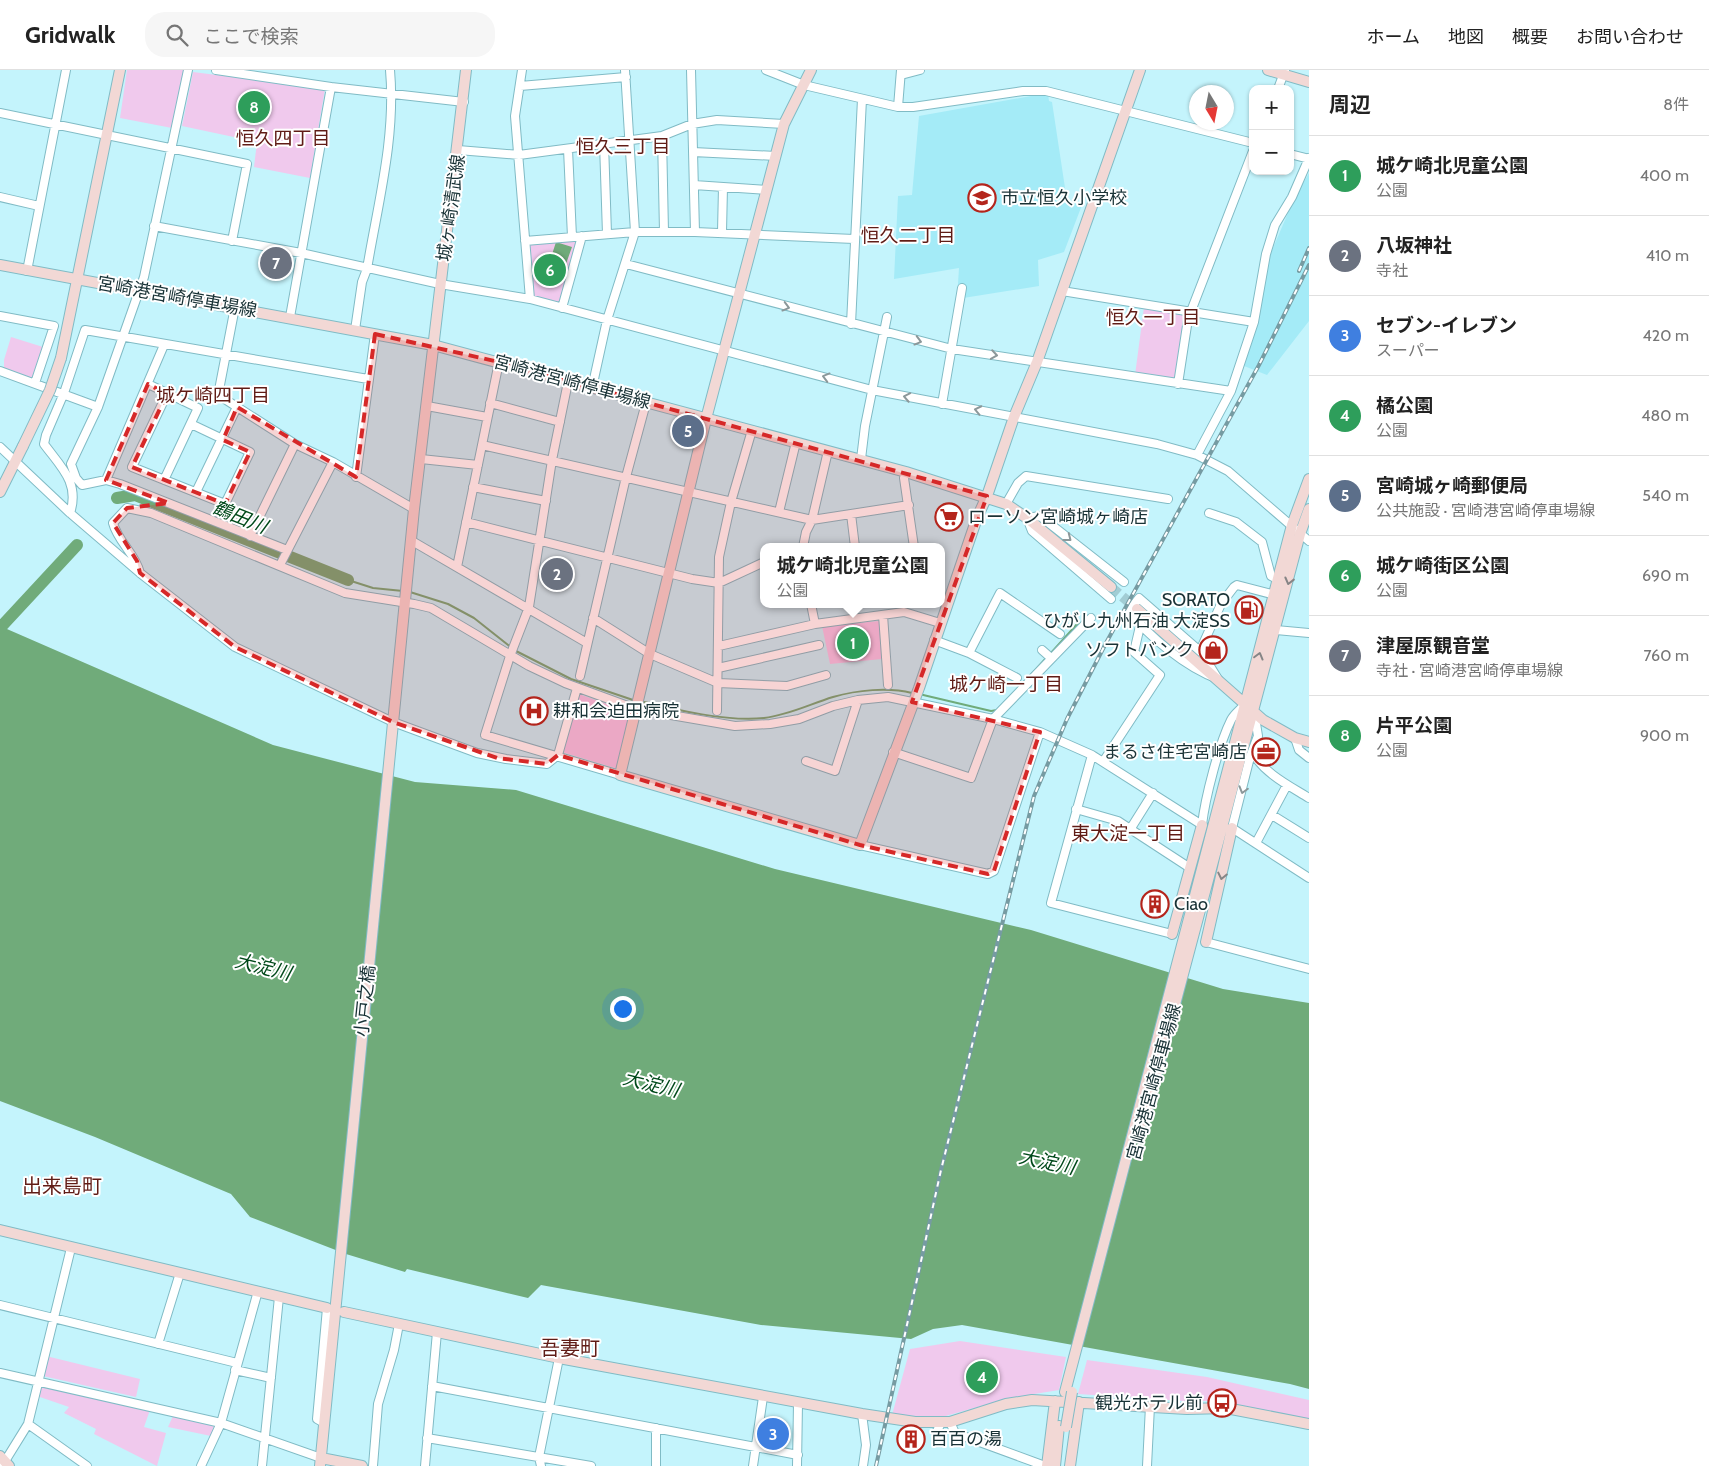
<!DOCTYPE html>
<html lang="ja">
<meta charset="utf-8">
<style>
:root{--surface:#fff;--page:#f6f6f6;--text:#222;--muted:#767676;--line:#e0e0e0;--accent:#b4251c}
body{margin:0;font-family:Cabin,"Noto Sans JP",sans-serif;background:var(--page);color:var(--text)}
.controls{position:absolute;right:15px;top:15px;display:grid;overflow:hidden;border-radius:10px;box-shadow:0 1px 4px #0004}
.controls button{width:45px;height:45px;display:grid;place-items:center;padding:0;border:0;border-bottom:1px solid var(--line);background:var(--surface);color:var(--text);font:25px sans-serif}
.compass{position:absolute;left:1189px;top:15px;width:45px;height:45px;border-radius:50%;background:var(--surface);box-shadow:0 1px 4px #0004;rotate:170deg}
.you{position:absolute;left:622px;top:938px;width:18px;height:18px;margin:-12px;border:4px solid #fff;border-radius:50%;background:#1a73e8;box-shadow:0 0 0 8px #1a73e833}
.badge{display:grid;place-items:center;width:32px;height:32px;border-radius:50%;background:var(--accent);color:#fff;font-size:16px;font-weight:700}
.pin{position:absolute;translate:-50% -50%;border:2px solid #fff;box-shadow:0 1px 5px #0006}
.popup{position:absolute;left:760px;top:473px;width:185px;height:65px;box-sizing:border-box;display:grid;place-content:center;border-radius:10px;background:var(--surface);filter:drop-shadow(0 1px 4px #0005);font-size:16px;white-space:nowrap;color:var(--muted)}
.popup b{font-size:19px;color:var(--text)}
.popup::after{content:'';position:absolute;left:50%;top:100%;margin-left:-10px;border:10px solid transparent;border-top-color:var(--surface)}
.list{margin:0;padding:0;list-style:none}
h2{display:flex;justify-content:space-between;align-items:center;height:65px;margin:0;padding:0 20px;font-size:21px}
h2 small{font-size:16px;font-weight:400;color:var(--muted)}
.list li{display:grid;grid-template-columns:32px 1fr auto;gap:15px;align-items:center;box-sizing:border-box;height:80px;padding:0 20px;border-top:1px solid var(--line)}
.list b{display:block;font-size:19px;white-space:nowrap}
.list p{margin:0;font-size:16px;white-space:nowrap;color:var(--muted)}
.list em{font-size:16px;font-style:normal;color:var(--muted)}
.icon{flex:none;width:28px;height:28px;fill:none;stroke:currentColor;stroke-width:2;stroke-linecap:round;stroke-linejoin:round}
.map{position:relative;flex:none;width:1309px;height:1396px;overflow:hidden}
header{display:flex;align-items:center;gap:30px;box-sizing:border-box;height:70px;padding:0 25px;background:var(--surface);border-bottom:1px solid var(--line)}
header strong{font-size:24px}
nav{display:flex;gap:28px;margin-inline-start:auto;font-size:18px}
.search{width:350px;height:45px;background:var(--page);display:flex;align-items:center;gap:12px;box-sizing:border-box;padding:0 18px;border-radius:20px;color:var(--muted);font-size:19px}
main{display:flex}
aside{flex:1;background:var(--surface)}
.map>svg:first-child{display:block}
.built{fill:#a4ebf7}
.green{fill:#f0c9ed}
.water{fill:#70ab7a}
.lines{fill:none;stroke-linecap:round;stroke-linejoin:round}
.stream{stroke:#70ab7a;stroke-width:2}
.river{stroke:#70ab7a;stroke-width:12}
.secondary-tunnel{stroke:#a2cdd4;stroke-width:10;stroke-dasharray:10 5;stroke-linecap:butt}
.street-casing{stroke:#80bbc5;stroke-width:10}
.secondary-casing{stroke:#80bbc5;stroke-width:12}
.street{stroke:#fff;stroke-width:8}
.secondary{stroke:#f2d8d5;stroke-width:10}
.rail-casing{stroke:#769ba2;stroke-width:4}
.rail{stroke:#fff;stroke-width:2;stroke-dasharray:5.5;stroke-linecap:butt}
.secondary-bridge-casing{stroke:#80bbc5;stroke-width:12;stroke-linecap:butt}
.secondary-bridge{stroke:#f2d8d5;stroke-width:10}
.oneway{stroke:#8c989a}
.oneway2{stroke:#868586}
.marked{fill:#d62828;fill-opacity:0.2;stroke:#d62828;stroke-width:4;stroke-dasharray:10 6;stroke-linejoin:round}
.labels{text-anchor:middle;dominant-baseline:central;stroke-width:4;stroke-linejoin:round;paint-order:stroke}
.poi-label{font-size:18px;fill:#193236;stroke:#fff;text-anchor:start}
.street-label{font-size:18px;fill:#193236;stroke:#fff}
.neighbourhood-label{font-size:19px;fill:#601c16;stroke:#fff}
.water-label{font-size:19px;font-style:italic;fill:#00491a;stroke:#fff}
.quarter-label{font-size:20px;fill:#601c16;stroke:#fff}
</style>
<header>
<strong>Gridwalk</strong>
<div class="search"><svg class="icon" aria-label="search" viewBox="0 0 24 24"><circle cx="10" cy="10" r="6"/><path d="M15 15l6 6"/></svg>ここで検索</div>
<nav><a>ホーム</a><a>地図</a><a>概要</a><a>お問い合わせ</a></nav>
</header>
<main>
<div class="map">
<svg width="1309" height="1396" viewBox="0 0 1309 1396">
<rect width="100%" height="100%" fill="#c4f4fc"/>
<path class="built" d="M 1042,24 L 1048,24 L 1049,31 L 1052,32 L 1067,131 L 1082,135 L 1064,182 L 1038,190 L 1039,216 L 957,229 L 959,198 L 894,209 L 898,126 L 912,125 L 919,46 Z
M 1309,103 L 1309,251 L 1267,305 L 1244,296 L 1253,269 L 1270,185 L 1294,129 Z"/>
<path class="green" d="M 127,0 L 184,0 L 172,58 L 120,48 Z
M 193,2 L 325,19 L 310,108 L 254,97 L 257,72 L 182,56 Z
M 573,169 L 577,173 L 559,233 L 534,226 L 529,174 Z
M 1144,237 L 1183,243 L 1185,245 L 1176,308 L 1172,310 L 1135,305 Z
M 11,267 L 43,277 L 32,310 L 4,301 L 4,290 Z
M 879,551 L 882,589 L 830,594 L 822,556 Z
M 579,624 L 631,643 L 618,699 L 562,682 Z
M 960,1271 L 1066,1287 L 1059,1320 L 1010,1328 L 942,1347 L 892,1345 L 910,1279 Z
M 46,1286 L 140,1309 L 136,1327 L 43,1306 Z
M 1087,1290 L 1207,1307 L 1309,1330 L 1309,1350 L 1222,1331 L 1184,1331 L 1078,1324 Z
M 42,1315 L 150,1340 L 144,1357 L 166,1363 L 157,1396 L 94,1364 L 96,1359 L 64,1343 L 69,1337 L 37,1326 L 39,1317 Z
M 173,1346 L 214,1356 L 211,1366 L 168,1357 Z"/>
<path class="water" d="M 556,172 L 572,177 L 562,205 L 547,200 Z
M 0,556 L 273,675 L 415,712 L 516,720 L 775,799 L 1031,860 L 1223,919 L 1309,933 L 1309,1319 L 1290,1314 L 962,1255 L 933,1259 L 911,1269 L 761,1255 L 541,1215 L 528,1228 L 407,1199 L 405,1202 L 346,1184 L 250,1147 L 231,1124 L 95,1067 L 0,1031 Z"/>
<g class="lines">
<path class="stream" d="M 348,510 L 373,518 L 403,521
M 410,522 L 448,534 L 474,548 L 512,578
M 516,581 L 571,609 L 633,630
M 1050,584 L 1079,552
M 1030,606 L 1047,587
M 919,624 L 991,641 L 997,640
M 640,631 C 676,640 728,652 764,648 C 789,645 810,634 833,627 C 857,620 888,617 912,623"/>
<path class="river" d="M 117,428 L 135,425 L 348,510
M 0,558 L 77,475"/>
<path class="secondary-tunnel" d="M 1111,517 L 1137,539"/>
<g class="street-casing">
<path id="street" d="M 188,0 L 144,207 L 98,337 L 71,394 L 76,408 L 82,415 L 106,410 L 120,414 L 287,480
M 216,0 L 331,17 L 464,32
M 522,0 L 515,46 L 530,229
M 691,0 L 695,162
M 766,0 L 804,15 L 898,37 L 913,37 L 1023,21 L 1046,21 L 1253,73
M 901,5 L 920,0
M 520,16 L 626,7
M 1278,19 L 1285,0
M 898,37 L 901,0
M 0,43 L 247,94 L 232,171
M 662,66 L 664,162
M 604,73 L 607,164
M 568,79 L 572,167
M 458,80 L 519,85 L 662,66 L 692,54 L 717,50 L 784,54
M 693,82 L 776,86
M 1290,84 L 1309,89
M 694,115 L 767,120
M 0,127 L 39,136
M 154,156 L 301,183 L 440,214 L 530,229 L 872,320 L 1157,374 L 1197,385 L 1228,401 L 1309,471
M 722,162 L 723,117
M 525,171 L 635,162 L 695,162 L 854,169
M 626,194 L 952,279 L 1231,321
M 27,201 L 66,0
M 1062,221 L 1254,252
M 235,237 L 219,320 L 223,328 L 295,374 L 333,392 L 414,439
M 562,238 L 582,166
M 0,246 L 54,256 L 35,313
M 290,247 L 331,17
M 851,254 L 862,29
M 355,260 L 362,212 L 367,199 C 378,133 396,67 390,0
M 0,301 L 98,337
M 568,312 L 552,390 L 529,537 L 510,586 L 485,665 L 620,705
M 148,314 L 198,338 L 164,410
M 1178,314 L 1188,249 L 1253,81
M 592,318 L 607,250 L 635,162 L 625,0
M 167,324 L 132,397 L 225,434 L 250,382 L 191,354
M 490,333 L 560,352
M 942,334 L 962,218
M 427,336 L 487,347
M 482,375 L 812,450 L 909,435
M 0,377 L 70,443 L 140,503 L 235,577 L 393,652 L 477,683 L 506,689 L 547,694 L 558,685 L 577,618
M 1197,385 L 1231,321 L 1254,252 L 1266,184 L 1275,155 L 1292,127 L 1309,88
M 421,389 L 478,395
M 861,389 L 865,356 L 887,247
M 906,402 L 904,408 L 914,477
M 356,407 L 375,264
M 106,410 L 164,275
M 473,417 L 546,431
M 196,422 L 237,337
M 1006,434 L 1018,413 L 1026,406 L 1168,429
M 779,442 L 796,372
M 70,443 C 80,413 61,397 44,374 L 46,365 L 64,323 L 85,260 L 368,309
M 1209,443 L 1236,452 L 1262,472 L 1271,506 L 1279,510
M 851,444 L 855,477
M 466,452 L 692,509 L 719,513 L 764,492
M 250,466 L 295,374
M 412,471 L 587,573
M 803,477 L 806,462 L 812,450 L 828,381
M 280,495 L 333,392
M 457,497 L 499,292
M 140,503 C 135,483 118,472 113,453 L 127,438 L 151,443 L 345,523 L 414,534 L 431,538 L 529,596 L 565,613 L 636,639 L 735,656 L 770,654 L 799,649 L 833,636 L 858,630 L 888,627 L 993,649 L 1040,662 L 1092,685 L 1202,755 C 1205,728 1219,674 1231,650 C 1234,644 1240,640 1244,635
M 1139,528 L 1202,583 L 1218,609 C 1187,598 1149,567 1129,541 Z
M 1111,529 L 1032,461 L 1027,448 L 1040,446 L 1124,512
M 811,534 L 815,554
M 883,545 L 888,615
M 593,548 L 650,584 L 718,613 L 787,616 L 826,605
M 1276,560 L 1309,563
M 934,570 L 969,583 L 1000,523 L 1060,564
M 719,576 L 815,554 L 904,542 L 940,553
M 1042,580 L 1051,588
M 1200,581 L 1221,534 L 1234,517 L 1237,515 L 1275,525
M 969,583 L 1017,608
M 718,598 L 819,575
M 580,606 L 626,407 L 646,333
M 717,641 L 719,487 L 731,432 L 752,360
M 1254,641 L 1258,666 L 1250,687 L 1232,758 L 1309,808
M 1295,668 L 1299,680 L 1309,688
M 893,682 L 971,708 L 993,649 L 1091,548
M 1252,682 C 1265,704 1288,715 1309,728
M 1092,685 L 1051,833 L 1172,864
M 806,691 L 835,701 L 858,630
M 1103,692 L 1160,605 L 1134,582 L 1140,556
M 1076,739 L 1118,751 L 1190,798
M 1272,745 L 1309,768
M 1131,758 L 1153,723
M 1256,773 L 1287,715
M 860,775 L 988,804 L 994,801 L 1040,662
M 1206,872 L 1309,899
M 0,1235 L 237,1293
M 158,1274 L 180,1203
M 235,1300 L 271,1308
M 0,1303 L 221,1353 L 321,1388
M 432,1316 L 798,1385
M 862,1344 L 866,1375 L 863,1396
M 950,1352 L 955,1363 L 1045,1396
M 324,1353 L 317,1349 L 327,1238
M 28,1354 L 87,1396
M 936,1363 L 941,1353
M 427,1368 L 591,1396
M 2,1396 L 28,1354 L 71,1178
M 201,1396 L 221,1353 L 258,1221
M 262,1396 L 279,1227
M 373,1396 L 378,1334 L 394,1280 L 399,1254
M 425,1396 L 437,1262
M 541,1396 L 539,1387 L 559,1288
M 656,1396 L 656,1358
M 753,1396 L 763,1327
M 797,1396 L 798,1333
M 1147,1396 L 1150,1336"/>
</g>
<g class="secondary-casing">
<path id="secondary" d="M 811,0 L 784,54 L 706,349 L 620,705 L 860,775 L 919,618 L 977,448 L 987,426 L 1014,347 L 1037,292 L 1140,0
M 1268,0 L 1309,12
M 0,195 L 433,275 L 906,402 L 1006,434 L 1027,448 L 1111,517
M 61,288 L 120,0
M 0,422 L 23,376
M 1137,539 L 1263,650 L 1295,668 L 1309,672
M 1172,864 L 1202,755
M 1206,872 L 1232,758
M 1144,1051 L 1300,464 L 1309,439
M 0,1160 L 327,1238
M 344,1242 L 559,1288 L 862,1344 L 915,1352 L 950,1352 L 1006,1334 L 1032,1330 L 1187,1339 L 1226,1338 L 1309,1354
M 1065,1322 L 1292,455 L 1309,409
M 0,1386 L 9,1396
M 321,1388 L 362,1396
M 320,1396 L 414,439 L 466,0
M 1047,1396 L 1055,1331
M 1055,1396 L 1059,1356
M 1070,1396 L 1079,1332"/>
</g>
<use href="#street" class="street"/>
<use href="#secondary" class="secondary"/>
<g class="rail-casing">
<path id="rail" d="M 1299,201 L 1309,178
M 876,1396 L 941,1100 L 1034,726 L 1067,649 L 1106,573 L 1259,295 L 1309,195"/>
</g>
<use href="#rail" class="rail"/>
<g class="secondary-bridge-casing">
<path id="secondary-bridge" d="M 23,376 L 50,320 L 61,288
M 1066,1357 L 1072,1322"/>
</g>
<use href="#secondary-bridge" class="secondary-bridge"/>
</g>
<defs><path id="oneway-chevron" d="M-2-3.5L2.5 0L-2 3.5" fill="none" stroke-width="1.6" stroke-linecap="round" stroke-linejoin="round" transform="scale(1.25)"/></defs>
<g class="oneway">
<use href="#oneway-chevron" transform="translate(786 237) rotate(15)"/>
<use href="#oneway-chevron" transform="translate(918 271) rotate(15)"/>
<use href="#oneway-chevron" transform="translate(994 285) rotate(9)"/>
<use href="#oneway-chevron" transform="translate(826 307) rotate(-165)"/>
<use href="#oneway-chevron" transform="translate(907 327) rotate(-169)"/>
<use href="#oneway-chevron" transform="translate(978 340) rotate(-168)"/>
<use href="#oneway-chevron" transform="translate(1068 468) rotate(38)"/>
<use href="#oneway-chevron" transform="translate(1243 720) rotate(106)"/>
</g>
<g class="oneway2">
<use href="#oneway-chevron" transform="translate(1289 511) rotate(104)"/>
<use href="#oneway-chevron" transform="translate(1259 586) rotate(-75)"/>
<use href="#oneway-chevron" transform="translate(1222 806) rotate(102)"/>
</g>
<path class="marked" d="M 375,264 L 499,292 L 987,426 L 912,632 L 1040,662 L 994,801 L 988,804 L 860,775 L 558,685 L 547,694 L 497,688 L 393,652 L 235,577 L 140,503 L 137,491 L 113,453 L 127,438 L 169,433 L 106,410 L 148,314 L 167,324 L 132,397 L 225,434 L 250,382 L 223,370 L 237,337 L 356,407 Z"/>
<defs>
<g id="school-ring" transform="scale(1.4375)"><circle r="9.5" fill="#fff" stroke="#b4251c" stroke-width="1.5"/><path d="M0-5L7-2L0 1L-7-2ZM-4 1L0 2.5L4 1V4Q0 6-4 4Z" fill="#b4251c"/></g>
<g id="supermarket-ring" transform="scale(1.4375)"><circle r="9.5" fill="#fff" stroke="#b4251c" stroke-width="1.5"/><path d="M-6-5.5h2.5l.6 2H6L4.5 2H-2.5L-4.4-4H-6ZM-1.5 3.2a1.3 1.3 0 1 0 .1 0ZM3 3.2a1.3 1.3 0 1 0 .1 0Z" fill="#b4251c"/></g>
<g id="fuel-ring" transform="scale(1.4375)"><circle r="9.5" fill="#fff" stroke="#b4251c" stroke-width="1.5"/><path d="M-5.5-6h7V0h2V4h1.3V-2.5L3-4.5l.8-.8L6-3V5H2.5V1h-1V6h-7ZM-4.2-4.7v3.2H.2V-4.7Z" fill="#b4251c"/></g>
<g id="shop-ring" transform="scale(1.4375)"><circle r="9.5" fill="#fff" stroke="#b4251c" stroke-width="1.5"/><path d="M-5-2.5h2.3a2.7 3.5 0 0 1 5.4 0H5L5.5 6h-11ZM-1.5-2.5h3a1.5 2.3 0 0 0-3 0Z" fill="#b4251c"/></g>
<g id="hospital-ring" transform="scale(1.4375)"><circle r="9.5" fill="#fff" stroke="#b4251c" stroke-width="1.5"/><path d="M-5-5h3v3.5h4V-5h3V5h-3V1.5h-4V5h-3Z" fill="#b4251c"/></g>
<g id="office-ring" transform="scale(1.4375)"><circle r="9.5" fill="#fff" stroke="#b4251c" stroke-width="1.5"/><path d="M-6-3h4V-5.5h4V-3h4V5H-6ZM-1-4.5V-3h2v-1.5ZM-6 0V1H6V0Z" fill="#b4251c"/></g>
<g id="building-ring" transform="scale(1.4375)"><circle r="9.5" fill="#fff" stroke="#b4251c" stroke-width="1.5"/><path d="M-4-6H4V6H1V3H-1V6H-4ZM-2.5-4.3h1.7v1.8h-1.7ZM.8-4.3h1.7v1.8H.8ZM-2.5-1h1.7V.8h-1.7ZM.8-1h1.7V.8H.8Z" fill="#b4251c"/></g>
<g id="bus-ring" transform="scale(1.4375)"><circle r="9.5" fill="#fff" stroke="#b4251c" stroke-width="1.5"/><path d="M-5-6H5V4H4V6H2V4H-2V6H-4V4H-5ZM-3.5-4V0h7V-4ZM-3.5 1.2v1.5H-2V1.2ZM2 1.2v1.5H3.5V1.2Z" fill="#b4251c"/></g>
</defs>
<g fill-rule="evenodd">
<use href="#school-ring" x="982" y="128"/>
<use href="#supermarket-ring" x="949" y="447"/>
<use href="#fuel-ring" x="1249" y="540"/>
<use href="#shop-ring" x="1213" y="580"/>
<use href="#hospital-ring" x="534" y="641"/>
<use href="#office-ring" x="1266" y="682"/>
<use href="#building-ring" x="1155" y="834"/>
<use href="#bus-ring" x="1222" y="1333"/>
<use href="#building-ring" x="911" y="1369"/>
</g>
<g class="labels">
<g class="poi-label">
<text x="1001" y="128">市立恒久小学校</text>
<text x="968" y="447">ローソン宮崎城ヶ崎店</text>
<text x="1230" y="530" text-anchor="end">SORATO<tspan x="1230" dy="21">ひがし九州石油 大淀SS</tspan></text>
<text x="1194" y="580" text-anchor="end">ソフトバンク</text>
<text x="553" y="641">耕和会迫田病院</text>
<text x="1247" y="682" text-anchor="end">まるさ住宅宮崎店</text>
<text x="1174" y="834">Ciao</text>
<text x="1203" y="1333" text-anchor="end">観光ホテル前</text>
<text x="930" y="1369">百百の湯</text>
</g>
<g class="street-label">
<text transform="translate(451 138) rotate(-82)">城ヶ崎清武線</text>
<text transform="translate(177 227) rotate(10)">宮崎港宮崎停車場線</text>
<text transform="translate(572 312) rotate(15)">宮崎港宮崎停車場線</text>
<text transform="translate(365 931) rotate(-84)">小戸之橋</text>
<text transform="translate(1154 1012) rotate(-75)">宮崎港宮崎停車場線</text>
</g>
<g class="neighbourhood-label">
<text x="283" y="68">恒久四丁目</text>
<text x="623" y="76">恒久三丁目</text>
<text x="908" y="165">恒久二丁目</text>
<text x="1153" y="247">恒久一丁目</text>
<text x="213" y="325">城ケ崎四丁目</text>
<text x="1006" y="614">城ケ崎一丁目</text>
<text x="1128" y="763">東大淀一丁目</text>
</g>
<g class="water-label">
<text transform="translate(240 447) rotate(22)">鶴田川</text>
<text transform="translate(263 897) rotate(14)">大淀川</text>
<text transform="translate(651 1014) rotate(14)">大淀川</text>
<text transform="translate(1047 1092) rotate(12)">大淀川</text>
</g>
<g class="quarter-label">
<text x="62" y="1116">出来島町</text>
<text x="570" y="1278">吾妻町</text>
</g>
</g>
</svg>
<div class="controls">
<button>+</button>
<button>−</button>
</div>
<svg class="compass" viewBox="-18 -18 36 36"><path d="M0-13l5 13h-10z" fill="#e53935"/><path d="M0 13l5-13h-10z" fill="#767676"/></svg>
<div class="you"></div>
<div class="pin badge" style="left:853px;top:573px;background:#2e9e5b">1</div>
<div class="popup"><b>城ケ崎北児童公園</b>公園</div>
<div class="pin badge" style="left:557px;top:504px;background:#6b7280">2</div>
<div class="pin badge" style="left:773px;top:1364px;background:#3f7fe0">3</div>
<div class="pin badge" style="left:982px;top:1307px;background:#2e9e5b">4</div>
<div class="pin badge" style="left:688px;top:361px;background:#5c6f8a">5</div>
<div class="pin badge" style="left:550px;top:200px;background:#2e9e5b">6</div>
<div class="pin badge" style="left:276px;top:193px;background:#6b7280">7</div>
<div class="pin badge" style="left:254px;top:37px;background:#2e9e5b">8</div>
</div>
<aside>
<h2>周辺<small>8件</small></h2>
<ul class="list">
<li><span class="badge" style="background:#2e9e5b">1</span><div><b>城ケ崎北児童公園</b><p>公園</p></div><em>400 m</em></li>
<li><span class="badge" style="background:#6b7280">2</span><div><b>八坂神社</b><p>寺社</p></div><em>410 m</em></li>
<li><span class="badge" style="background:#3f7fe0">3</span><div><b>セブン-イレブン</b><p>スーパー</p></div><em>420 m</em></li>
<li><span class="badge" style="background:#2e9e5b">4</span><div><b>橘公園</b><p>公園</p></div><em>480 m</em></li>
<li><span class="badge" style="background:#5c6f8a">5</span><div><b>宮崎城ヶ崎郵便局</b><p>公共施設 · 宮崎港宮崎停車場線</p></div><em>540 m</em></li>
<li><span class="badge" style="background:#2e9e5b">6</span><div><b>城ケ崎街区公園</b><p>公園</p></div><em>690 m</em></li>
<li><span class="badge" style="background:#6b7280">7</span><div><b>津屋原観音堂</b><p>寺社 · 宮崎港宮崎停車場線</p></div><em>760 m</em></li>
<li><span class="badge" style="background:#2e9e5b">8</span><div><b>片平公園</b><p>公園</p></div><em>900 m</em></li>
</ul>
</aside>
</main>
